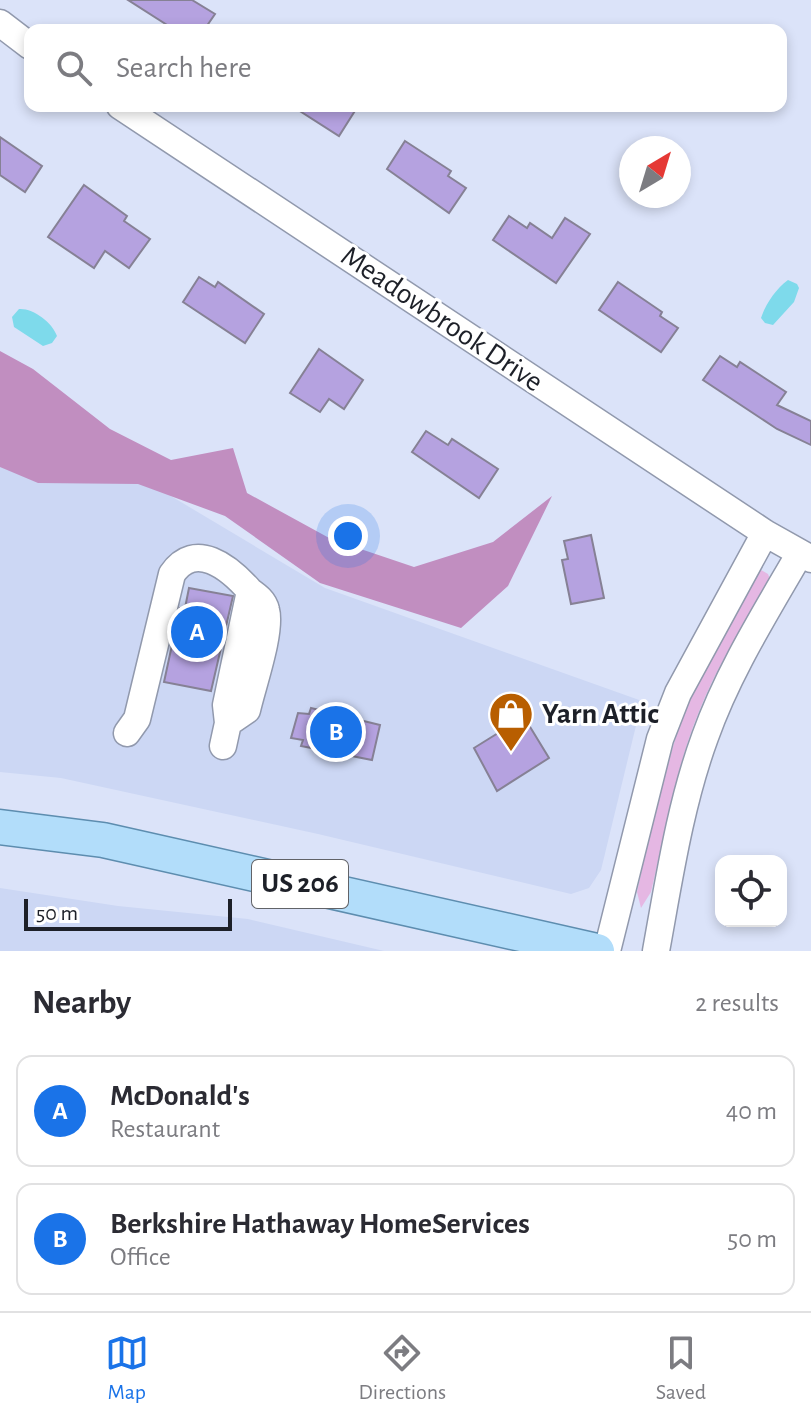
<!DOCTYPE html>
<style>
:root{--surface:#fff;--page:#f2f2f3;--text:#2b2b33;--muted:#7c7c81;--line:#e1e1e2;--accent:#1a73e8}
body{margin:0;font-family:"Alegreya Sans",sans-serif;background:var(--page);color:var(--text)}
.controls{position:absolute;right:24px;bottom:24px;display:grid;overflow:hidden;border-radius:16px;box-shadow:0 4px 12px #0003}
.controls button{width:72px;height:72px;display:grid;place-items:center;padding:0;border:0;border-bottom:2px solid var(--line);background:var(--surface);color:var(--text);font:40px sans-serif}
.compass{position:absolute;left:619px;top:136px;width:72px;height:72px;border-radius:50%;background:var(--surface);box-shadow:0 4px 12px #0003;rotate:38deg}
.scale{position:absolute;left:24px;bottom:20px;width:208px;box-sizing:border-box;padding-left:8px;border:4px solid #1d2028;border-top:0;font-size:22px;line-height:28px;white-space:nowrap;color:#1d2028;-webkit-text-stroke:6px #fff;paint-order:stroke}
.you{position:absolute;left:348px;top:536px;width:28px;height:28px;margin:-20px;border:6px solid #fff;border-radius:50%;background:#1a73e8;box-shadow:0 0 0 12px #1a73e833}
.badge{display:grid;place-items:center;width:52px;height:52px;border-radius:50%;background:var(--accent);color:#fff;font-size:26px;font-weight:700}
.pin{position:absolute;translate:-50% -50%;border:4px solid #fff;box-shadow:0 2px 8px #0006}
.list{margin:0;padding:0;list-style:none}
h2{display:flex;justify-content:space-between;align-items:center;height:104px;margin:0;padding:0 32px;font-size:34px}
h2 small{font-size:26px;font-weight:400;color:var(--muted)}
.list li{display:grid;grid-template-columns:52px 1fr auto;gap:24px;align-items:center;box-sizing:border-box;height:112px;margin:0 16px 16px;padding:0 16px;border:2px solid var(--line);border-radius:16px}
.list b{display:block;font-size:30px;white-space:nowrap}
.list p{margin:0;font-size:26px;white-space:nowrap;color:var(--muted)}
.list em{font-size:26px;font-style:normal;color:var(--muted)}
.icon{flex:none;width:44px;height:44px;fill:none;stroke:currentColor;stroke-width:2;stroke-linecap:round;stroke-linejoin:round}
.map{position:relative;flex:none;width:811px;height:951px;overflow:hidden}
.search{position:absolute;background:var(--surface);box-shadow:0 4px 12px #0003;left:24px;right:24px;top:24px;height:88px;display:flex;align-items:center;gap:20px;box-sizing:border-box;padding:0 28px;border-radius:16px;color:var(--muted);font-size:30px}
.sheet{height:360px;background:var(--surface)}
nav{display:flex;justify-content:space-around;align-items:center;box-sizing:border-box;height:112px;border-top:2px solid var(--line);background:var(--surface);font-size:22px;color:var(--muted)}
nav a{display:grid;justify-items:center;gap:4px}
nav .on{color:var(--accent)}
.map>svg:first-child{display:block}
.built{fill:#ccd7f4}
.green{fill:#e5b7e3}
.forest{fill:#c18ec0}
.water{fill:#7edaeb}
.building{fill:#b5a2e0;stroke:#868195;stroke-width:2}
.lines{fill:none;stroke-linecap:round;stroke-linejoin:round}
.minor-casing{stroke:#9199ad;stroke-width:29}
.major-casing{stroke:#5d8daf;stroke-width:37}
.minor{stroke:#fff;stroke-width:26}
.major{stroke:#b2ddfa;stroke-width:34}
.labels{text-anchor:middle;dominant-baseline:central;stroke-width:6;stroke-linejoin:round;paint-order:stroke}
.shield{fill:#fff;stroke:#616368;stroke-width:2}
.shield-label{font-size:28px;font-weight:bold;fill:#1d2028}
.street-label{font-size:30px;fill:#1d2028;stroke:#fff}
.poi-label{font-size:30px;font-weight:bold;fill:#1d2028;stroke:#fff;text-anchor:start}
</style>
<div class="map">
<svg width="811" height="951" viewBox="0 0 811 951">
<rect width="100%" height="100%" fill="#dbe3f9"/>
<path class="built" d="M 10,400 L 325,588 L 642,701 L 601,870 L 589,888 L 571,894 L 318,834 L 61,778 L 0,772 L 0,415 Z
M 0,888 L 118,906 L 248,919 L 384,951 L 0,951 Z"/>
<path class="green" d="M 761,570 L 768,574 L 770,579 C 745,623 716,667 698,714 C 675,771 665,833 651,892 L 641,908 L 637,892 L 656,804 L 681,720 L 698,680 L 757,572 Z"/>
<path class="forest" d="M 0,351 L 33,369 L 110,429 L 171,460 L 233,448 L 247,493 L 331,539 L 414,567 L 493,542 L 552,496 L 508,586 L 461,628 L 320,583 L 225,516 L 138,484 L 38,483 L 0,467 Z"/>
<path class="water" d="M 788,280 L 797,284 L 799,288 L 794,302 L 773,325 L 765,323 L 761,318 C 766,303 776,289 788,280 Z
M 19,309 C 33,308 52,322 57,336 L 52,343 L 43,346 L 14,327 L 12,317 Z"/>
<path class="building" d="M 128,0 L 192,0 L 215,14 L 204,30 L 175,30 Z
M 292,106 L 358,106 L 339,136 Z
M 0,137 L 42,166 L 25,192 L 0,175 Z
M 405,141 L 451,171 L 448,176 L 466,188 L 449,213 L 387,169 Z
M 84,185 L 127,216 L 124,221 L 150,239 L 129,268 L 105,251 L 94,268 L 48,237 Z
M 509,216 L 527,228 L 530,223 L 552,238 L 565,218 L 590,234 L 556,283 L 493,240 Z
M 199,277 L 215,287 L 218,282 L 264,314 L 245,343 L 183,302 Z
M 618,282 L 662,312 L 660,316 L 678,328 L 661,352 L 599,310 Z
M 319,349 L 363,380 L 344,409 L 329,399 L 320,412 L 290,393 Z
M 720,356 L 737,367 L 740,362 L 786,392 L 777,405 L 811,421 L 811,445 L 777,429 L 703,380 Z
M 426,431 L 448,445 L 452,439 L 498,469 L 479,498 L 412,452 Z
M 591,535 L 604,598 L 571,604 L 562,560 L 568,559 L 564,541 Z
M 189,588 L 233,596 L 211,691 L 164,682 L 180,608 L 185,608 Z
M 311,708 L 380,725 L 372,760 L 301,746 L 303,740 L 291,738 L 298,713 L 309,714 Z
M 524,717 L 549,758 L 497,791 L 474,748 Z"/>
<g class="lines">
<g class="minor-casing">
<path id="minor" d="M 0,23 L 30,46
M 120,106 L 765,533 L 811,559
M 228,723 L 247,710 C 252,687 272,631 266,610 C 264,601 257,596 250,591
M 127,733 L 137,719 L 172,574 C 195,540 229,567 250,591 L 226,705 L 228,723 L 223,746
M 607,951 L 660,739 L 678,693 L 765,533
M 656,951 C 669,880 680,805 705,737 C 728,672 766,612 800,553"/>
</g>
<g class="major-casing">
<path id="major" d="M 0,827 L 103,840 L 597,951"/>
</g>
<use href="#minor" class="minor"/>
<use href="#major" class="major"/>
</g>
<defs>
<g id="shop-pin" transform="scale(2.3)"><path d="M0 17L-7.5 6A9.5 9.5 0 1 1 7.5 6Z" fill="#b85e00" stroke="#fff"/><path d="M-5-2.5h2.3a2.7 3.5 0 0 1 5.4 0H5L5.5 6h-11ZM-1.5-2.5h3a1.5 2.3 0 0 0-3 0Z" fill="#fff"/></g>
</defs>
<g fill-rule="evenodd">
<use href="#shop-pin" x="511" y="714"/>
</g>
<g class="labels">
<rect class="shield" x="252" y="860" width="96" height="48" rx="6"/>
<g class="shield-label">
<text x="300" y="884">US 206</text>
</g>
<g class="street-label">
<text transform="translate(442 319) rotate(34)">Meadowbrook Drive</text>
</g>
<g class="poi-label">
<text x="542" y="714">Yarn Attic</text>
</g>
</g>
</svg>
<div class="controls">
<button><svg class="icon" aria-label="locate" viewBox="0 0 24 24"><circle cx="12" cy="12" r="6"/><path d="M12 2v4M12 18v4M2 12h4M18 12h4"/></svg></button>
</div>
<svg class="compass" viewBox="-18 -18 36 36"><path d="M0-13l5 13h-10z" fill="#e53935"/><path d="M0 13l5-13h-10z" fill="#7c7c81"/></svg>
<div class="scale">50 m</div>
<div class="you"></div>
<div class="pin badge" style="left:197px;top:632px">A</div>
<div class="pin badge" style="left:336px;top:732px">B</div>
<div class="search"><svg class="icon" aria-label="search" viewBox="0 0 24 24"><circle cx="10" cy="10" r="6"/><path d="M15 15l6 6"/></svg>Search here</div>
</div>
<section class="sheet">
<h2>Nearby<small>2 results</small></h2>
<ul class="list">
<li><span class="badge">A</span><div><b>McDonald's</b><p>Restaurant</p></div><em>40 m</em></li>
<li><span class="badge">B</span><div><b>Berkshire Hathaway HomeServices</b><p>Office</p></div><em>50 m</em></li>
</ul>
</section>
<nav>
<a class="on"><svg class="icon" aria-label="map" viewBox="0 0 24 24"><path d="M3 6l6-2 6 2 6-2v14l-6 2-6-2-6 2zM9 4v14M15 6v14"/></svg>Map</a>
<a><svg class="icon" aria-label="directions" viewBox="0 0 24 24"><path d="M12 3l9 9-9 9-9-9zM9 14v-3h6M13 9l2 2-2 2"/></svg>Directions</a>
<a><svg class="icon" aria-label="saved" viewBox="0 0 24 24"><path d="M7 4h10v16l-5-4-5 4z"/></svg>Saved</a>
</nav>
